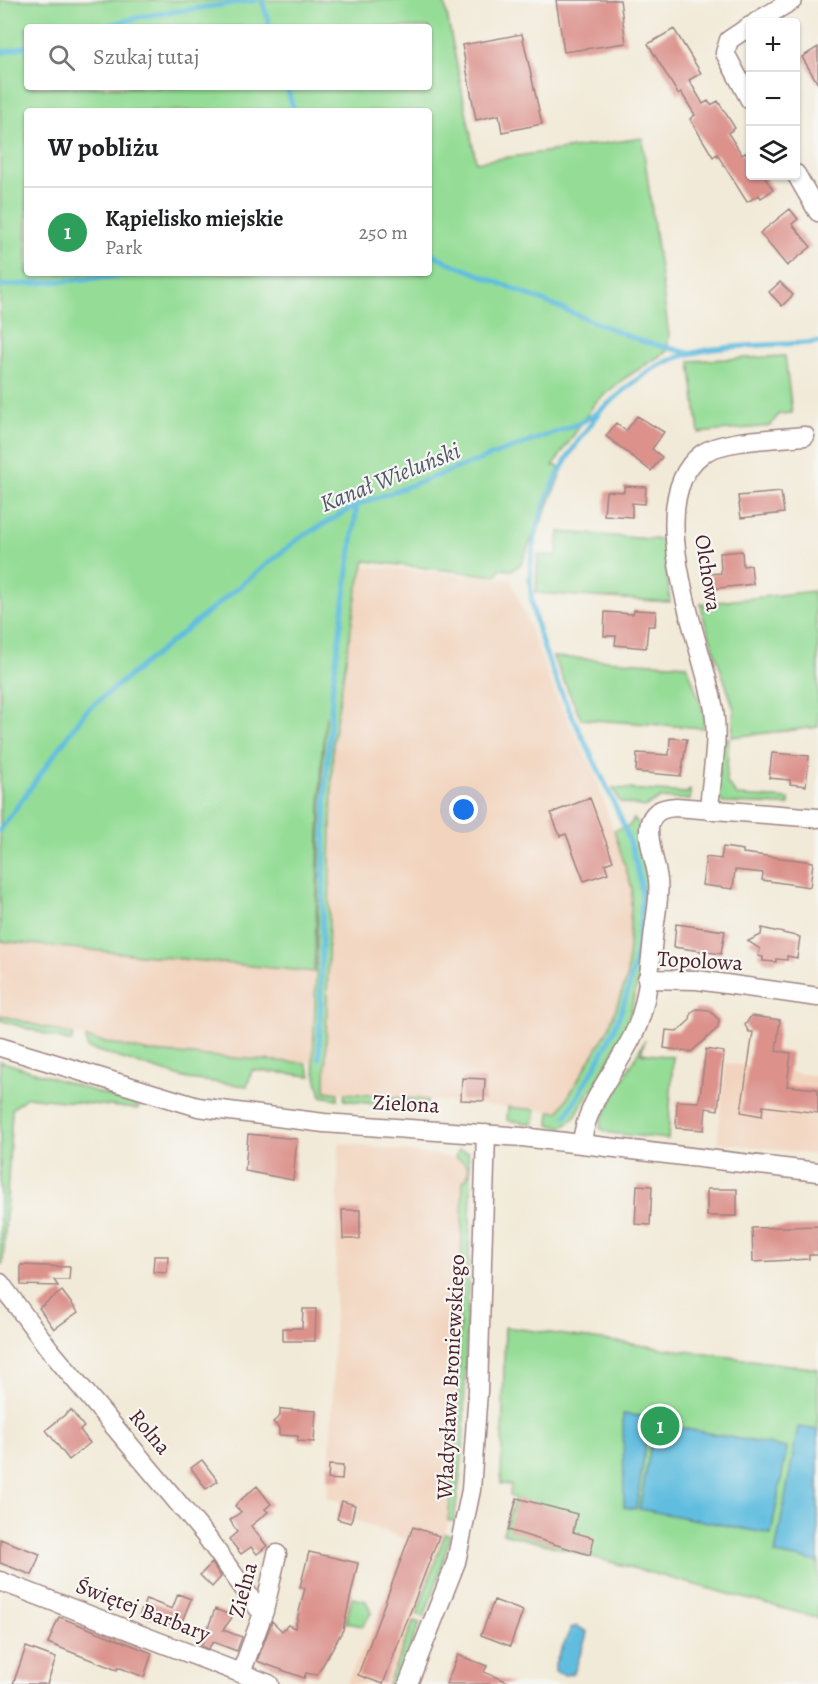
<!DOCTYPE html>
<html lang="pl">
<meta charset="utf-8">
<style>
:root{--surface:#fff;--page:#f2f2f2;--text:#202124;--muted:#757577;--line:#e0e0e0;--accent:#7c3aed}
body{margin:0;font-family:Alegreya,serif;background:var(--page);color:var(--text)}
.controls{position:absolute;right:18px;top:18px;display:grid;overflow:hidden;border-radius:6px;box-shadow:0 2px 4px #0004}
.controls button{width:54px;height:54px;display:grid;place-items:center;padding:0;border:0;border-bottom:2px solid var(--line);background:var(--surface);color:var(--text);font:30px sans-serif}
.you{position:absolute;left:464px;top:810px;width:21px;height:21px;margin:-15px;border:4px solid #fff;border-radius:50%;background:#1a73e8;box-shadow:0 0 0 9px #1a73e833}
.badge{display:grid;place-items:center;width:39px;height:39px;border-radius:50%;background:var(--accent);color:#fff;font-size:20px;font-weight:700}
.pin{position:absolute;translate:-50% -50%;border:3px solid #fff;box-shadow:0 2px 6px #0006}
.list{margin:0;padding:0;list-style:none}
h2{display:flex;justify-content:space-between;align-items:center;height:78px;margin:0;padding:0 24px;font-size:26px}
h2 small{font-size:20px;font-weight:400;color:var(--muted)}
.list li{display:grid;grid-template-columns:39px 1fr auto;gap:18px;align-items:center;box-sizing:border-box;height:90px;padding:0 24px;border-top:2px solid var(--line)}
.list b{display:block;font-size:22px;white-space:nowrap}
.list p{margin:0;font-size:20px;white-space:nowrap;color:var(--muted)}
.list em{font-size:20px;font-style:normal;color:var(--muted)}
.icon{flex:none;width:33px;height:33px;fill:none;stroke:currentColor;stroke-width:2;stroke-linecap:round;stroke-linejoin:round}
.map{position:relative;flex:none;width:818px;height:1684px;overflow:hidden}
.search{position:absolute;background:var(--surface);box-shadow:0 2px 4px #0004;left:24px;top:24px;width:408px;height:66px;display:flex;align-items:center;gap:15px;box-sizing:border-box;padding:0 21px;border-radius:6px;color:var(--muted);font-size:22px}
.panel{position:absolute;background:var(--surface);box-shadow:0 2px 4px #0004;left:24px;top:108px;width:408px;height:168px;border-radius:6px}
.map>svg:first-child{display:block}
.built{fill:#f2d4be}
.green{fill:#95dd97;stroke:#707e61;stroke-width:1.5;fill-rule:evenodd}
.water{fill:#61bddf;stroke:#566e85;stroke-width:1.5}
.lines{fill:none;stroke-linecap:round;stroke-linejoin:round}
.stream{stroke:#61bddf;stroke-width:5}
.building{fill:#dc918b}
.street-casing{stroke:#9e8482;stroke-width:21}
.street{stroke:#fff;stroke-width:18}
.labels{text-anchor:middle;dominant-baseline:central;stroke-width:4.5;stroke-linejoin:round;paint-order:stroke}
.street-label{font-size:22px;fill:#4a1f2b;stroke:#f6f6f2}
.water-label{font-size:24px;font-style:italic;fill:#52566a;stroke:#f6f6f2}
</style>
<div class="map">
<svg width="818" height="1684" viewBox="0 0 818 1684">
<rect width="100%" height="100%" fill="#f6f6f2"/>
<filter id="ink" filterUnits="userSpaceOnUse"><feTurbulence type="fractalNoise" baseFrequency=".0167" numOctaves="2"/><feDisplacementMap in="SourceGraphic" scale="12" xChannelSelector="R" yChannelSelector="G"/><feConvolveMatrix kernelMatrix="1 2 1 2 8 2 1 2 1" color-interpolation-filters="sRGB"/></filter>
<filter id="wash" filterUnits="userSpaceOnUse"><feTurbulence type="fractalNoise" baseFrequency=".008" numOctaves="4" result="noise"/><feDisplacementMap in="SourceGraphic" scale="24" xChannelSelector="R" yChannelSelector="G"/><feGaussianBlur stdDeviation="1.35" result="paint"/><feColorMatrix in="noise" values="0 0 0 0 0 0 0 0 0 0 0 0 0 0 0 0 0 1.4 0 .05"/><feComposite in="paint" operator="in"/></filter>
<g filter="url(#wash)">
<rect width="100%" height="100%" fill="#f2ead8"/>
<path class="built" d="M 365,566 L 511,580 L 557,698 L 594,771 L 632,889 L 627,978 L 608,1030 L 559,1112 L 326,1091 L 334,741 L 358,592 Z
M 0,941 L 314,972 L 312,1062 L 150,1052 L 80,1036 L 0,1014 Z
M 726,1063 L 818,1076 L 818,1155 L 717,1142 Z
M 339,1143 L 458,1158 L 469,1168 L 462,1247 L 458,1419 L 447,1526 L 426,1593 L 388,1684 L 346,1684 L 376,1621 L 405,1539 L 355,1520 L 358,1506 L 327,1498 L 332,1417 Z"/>
<path class="green" d="M 0,0 L 444,0 L 476,162 L 642,138 L 669,336 L 667,351 L 622,380 L 595,403 L 553,466 L 557,466 L 562,471 L 539,528 L 531,540 L 521,564 L 512,570 L 500,569 L 496,576 L 365,561 L 357,591 L 333,741 L 325,1091 L 338,1093 L 338,1099 L 321,1096 L 313,1063 L 323,754 L 326,716 L 322,754 L 314,972 L 0,941 ZM 27,27 L 429,27 L 429,87 L 27,87 ZM 27,111 L 429,111 L 429,273 L 27,273 Z
M 785,356 L 792,413 L 779,414 L 770,426 L 699,433 L 690,361 Z
M 559,532 L 663,540 L 670,602 L 536,593 L 538,555 L 557,556 Z
M 813,591 L 818,640 L 818,727 L 732,737 L 734,709 L 703,616 L 701,604 Z
M 553,657 L 687,665 L 704,714 L 703,728 L 581,719 Z
M 720,738 L 729,738 L 726,782 L 738,796 L 789,799 L 789,805 L 723,803 L 718,794 Z
M 613,788 L 686,793 L 690,790 L 690,800 L 660,798 L 645,807 L 620,802 Z
M 634,819 L 639,824 L 649,887 L 640,971 L 628,1024 L 593,1090 L 591,1089 L 574,1118 L 563,1127 L 549,1125 L 550,1111 L 559,1112 L 608,1030 L 627,978 L 632,889 L 614,830 L 629,826 Z
M 0,1015 L 73,1035 L 71,1042 L 0,1020 Z
M 86,1038 L 150,1052 L 306,1063 L 311,1076 L 252,1070 L 247,1086 L 188,1079 L 87,1048 Z
M 645,1040 L 641,1053 L 673,1057 L 668,1139 L 609,1133 L 600,1128 L 602,1118 Z
M 0,1061 L 140,1106 L 137,1109 L 27,1097 L 12,1109 L 3,1264 L 0,1264 Z
M 345,1093 L 428,1100 L 424,1110 L 344,1100 Z
M 508,1107 L 536,1110 L 533,1124 L 507,1120 Z
M 459,1150 L 468,1152 L 471,1185 L 463,1450 L 454,1521 L 448,1521 L 458,1419 L 463,1181 L 467,1178 L 469,1168 L 463,1161 L 455,1157 Z
M 505,1327 L 818,1369 L 818,1618 L 503,1533 L 515,1498 L 510,1495 L 511,1485 L 501,1484 Z
M 445,1534 L 450,1535 L 439,1576 L 424,1617 L 417,1614 Z
M 352,1598 L 366,1601 L 371,1613 L 363,1626 L 346,1623 Z
M 414,1621 L 420,1623 L 395,1684 L 388,1684 Z"/>
<path class="water" d="M 623,1414 L 650,1417 L 636,1509 L 624,1507 Z
M 655,1423 L 787,1448 L 771,1534 L 639,1509 Z
M 798,1427 L 818,1430 L 818,1562 L 775,1554 Z
M 577,1626 L 587,1632 L 586,1637 L 574,1673 L 565,1675 L 555,1672 L 555,1664 L 571,1628 Z"/>
<g class="lines">
<path class="stream" d="M 262,0 L 270,27
M 101,27 L 144,16 L 256,0
M 0,53 L 27,46
M 287,87 L 294,111
M 429,252 L 448,262 L 641,341 L 689,353
M 0,286 L 162,273
M 0,830 L 86,711 L 298,539 L 357,505 L 578,424 C 610,408 627,383 656,367 C 703,341 765,347 818,342
M 319,1059 L 326,781 L 333,683 L 357,505
M 566,1116 C 602,1056 629,1013 638,942 C 639,927 642,912 642,897 C 639,854 618,811 600,773 C 576,723 548,672 535,618 C 517,545 553,469 599,414"/>
</g>
<g id="blocks">
<path class="building" d="M 556,0 L 620,0 L 626,43 L 564,52 Z
M 674,29 L 701,73 L 689,80 L 703,104 L 708,101 L 711,105 L 718,101 L 735,128 L 728,133 L 742,155 L 750,150 L 750,176 L 764,176 L 773,190 L 761,198 L 759,195 L 747,202 L 717,154 L 713,157 L 690,119 L 695,115 L 681,92 L 678,94 L 648,44 Z
M 522,34 L 542,124 L 502,132 L 499,115 L 476,120 L 462,45 Z
M 818,47 L 818,84 L 802,57 Z
M 790,209 L 798,219 L 792,224 L 811,247 L 787,266 L 760,233 Z
M 780,282 L 793,295 L 782,306 L 769,292 Z
M 637,416 L 664,432 L 652,449 L 662,457 L 651,471 L 606,436 L 616,423 L 626,431 Z
M 624,486 L 646,487 L 645,504 L 632,503 L 632,517 L 604,515 L 606,491 L 624,492 Z
M 781,492 L 784,513 L 741,518 L 738,496 Z
M 742,551 L 743,566 L 751,565 L 753,584 L 712,589 L 710,574 L 721,573 L 720,553 Z
M 634,610 L 656,611 L 655,626 L 648,626 L 646,648 L 615,645 L 616,636 L 604,636 L 605,612 L 633,614 Z
M 670,738 L 687,739 L 681,776 L 636,772 L 637,753 L 669,755 Z
M 772,753 L 809,756 L 806,786 L 790,784 L 790,780 L 769,778 Z
M 590,798 L 613,861 L 605,864 L 608,873 L 584,881 L 566,834 L 560,836 L 551,813 Z
M 723,847 L 743,850 L 743,853 L 813,862 L 810,887 L 762,880 L 763,873 L 735,870 L 733,889 L 702,885 L 706,857 L 721,859 Z
M 676,924 L 725,931 L 721,954 L 674,947 Z
M 762,928 L 800,937 L 797,958 L 787,956 L 787,960 L 776,959 L 776,962 L 763,961 L 763,957 L 758,956 L 760,949 L 748,941 L 761,935 Z
M 696,1009 L 709,1010 L 719,1020 L 718,1028 L 691,1052 L 664,1048 L 666,1030 L 678,1031 L 690,1020 L 691,1013 Z
M 751,1016 L 780,1020 L 776,1051 L 791,1053 L 787,1086 L 818,1089 L 818,1113 L 763,1106 L 762,1116 L 741,1112 L 753,1032 L 749,1032 L 745,1025 Z
M 706,1049 L 724,1052 L 718,1110 L 706,1108 L 704,1130 L 676,1128 L 677,1101 L 699,1102 Z
M 462,1078 L 485,1079 L 484,1101 L 461,1100 Z
M 248,1134 L 297,1139 L 293,1180 L 245,1171 Z
M 637,1185 L 652,1186 L 650,1225 L 635,1224 Z
M 707,1189 L 737,1189 L 737,1216 L 707,1216 Z
M 342,1210 L 360,1210 L 360,1239 L 343,1239 Z
M 818,1226 L 818,1255 L 809,1255 L 809,1259 L 753,1262 L 752,1228 Z
M 154,1256 L 168,1256 L 167,1273 L 153,1272 Z
M 21,1265 L 70,1267 L 69,1280 L 54,1280 L 58,1286 L 21,1285 Z
M 62,1291 L 78,1312 L 54,1329 L 39,1308 Z
M 303,1309 L 316,1309 L 315,1341 L 283,1341 L 283,1328 L 302,1328 Z
M 280,1409 L 316,1411 L 314,1442 L 298,1441 L 298,1436 L 279,1435 L 279,1428 L 273,1422 L 280,1416 Z
M 71,1410 L 84,1427 L 80,1430 L 90,1443 L 69,1460 L 46,1430 Z
M 202,1460 L 218,1481 L 206,1489 L 191,1468 Z
M 329,1465 L 343,1466 L 342,1480 L 328,1479 Z
M 257,1486 L 271,1504 L 265,1509 L 268,1512 L 251,1526 L 267,1546 L 257,1554 L 251,1547 L 241,1554 L 229,1539 L 237,1532 L 230,1520 L 241,1512 L 235,1506 L 238,1502 Z
M 517,1498 L 577,1514 L 573,1532 L 594,1538 L 590,1555 L 508,1530 Z
M 342,1501 L 355,1505 L 351,1523 L 337,1519 Z
M 413,1527 L 439,1536 L 383,1684 L 358,1675 Z
M 0,1539 L 40,1554 L 32,1575 L 0,1563 Z
M 309,1552 L 358,1563 L 343,1630 L 317,1675 L 306,1673 L 304,1678 L 257,1661 L 272,1621 L 282,1631 L 288,1625 L 295,1628 L 305,1588 L 300,1587 Z
M 212,1563 L 221,1577 L 212,1587 L 200,1575 Z
M 178,1594 L 191,1599 L 179,1629 L 140,1614 L 146,1599 L 172,1609 Z
M 494,1600 L 523,1611 L 510,1646 L 481,1635 Z
M 215,1609 L 233,1616 L 223,1630 L 242,1637 L 237,1651 L 213,1642 L 208,1649 L 201,1646 Z
M 59,1617 L 152,1653 L 144,1677 L 118,1667 L 117,1670 L 48,1643 Z
M 26,1647 L 56,1658 L 47,1684 L 13,1684 Z
M 458,1655 L 487,1666 L 484,1672 L 513,1684 L 446,1684 Z"/>
</g>
</g>
<g filter="url(#ink)">
<use href="#blocks" fill-opacity="0" stroke="#9e8482" stroke-width="1.5"/>
<g class="lines">
<g class="street-casing">
<path id="street" d="M 756,22 L 793,0
M 750,26 L 729,40 L 725,53 L 750,100
M 796,174 L 818,212
M 709,810 C 711,777 719,743 714,710 C 704,647 638,502 702,454 C 723,439 778,439 805,436
M 647,979 L 697,980 L 818,997
M 0,1047 L 198,1107 L 324,1123 L 522,1137 L 818,1172
M 582,1144 C 585,1100 623,1064 638,1024 C 649,995 650,961 654,930 C 656,913 660,896 658,880 C 655,852 631,809 676,807 L 818,818
M 0,1283 L 50,1350 L 205,1535 L 258,1608 L 264,1611
M 0,1581 L 269,1684
M 241,1673 L 264,1611 L 277,1554
M 408,1684 L 456,1562 L 471,1490 L 478,1391 L 486,1134"/>
</g>
<use href="#street" class="street"/>
</g>
</g>
<g class="labels">
<g class="street-label">
<text transform="translate(708 573) rotate(81)">Olchowa</text>
<text transform="translate(700 961) rotate(3)">Topolowa</text>
<text transform="translate(406 1104) rotate(3)">Zielona</text>
<text transform="translate(451 1377) rotate(-87)">Władysława Broniewskiego</text>
<text transform="translate(150 1432) rotate(50)">Rolna</text>
<text transform="translate(243 1590) rotate(-75)">Zielna</text>
<text transform="translate(143 1610) rotate(21)">Świętej Barbary</text>
</g>
<g class="water-label">
<text transform="translate(390 477) rotate(-22)">Kanał Wieluński</text>
</g>
</g>
</svg>
<div class="controls">
<button>+</button>
<button>−</button>
<button><svg class="icon" aria-label="layers" viewBox="0 0 24 24"><path d="M12 4l9 5-9 5-9-5zM3 14l9 5 9-5"/></svg></button>
</div>
<div class="you"></div>
<div class="pin badge" style="left:660px;top:1426px;background:#2e9e5b">1</div>
<div class="search"><svg class="icon" aria-label="search" viewBox="0 0 24 24"><circle cx="10" cy="10" r="6"/><path d="M15 15l6 6"/></svg>Szukaj tutaj</div>
<section class="panel">
<h2>W pobliżu<small></small></h2>
<ul class="list">
<li><span class="badge" style="background:#2e9e5b">1</span><div><b>Kąpielisko miejskie</b><p>Park</p></div><em>250 m</em></li>
</ul>
</section>
</div>
